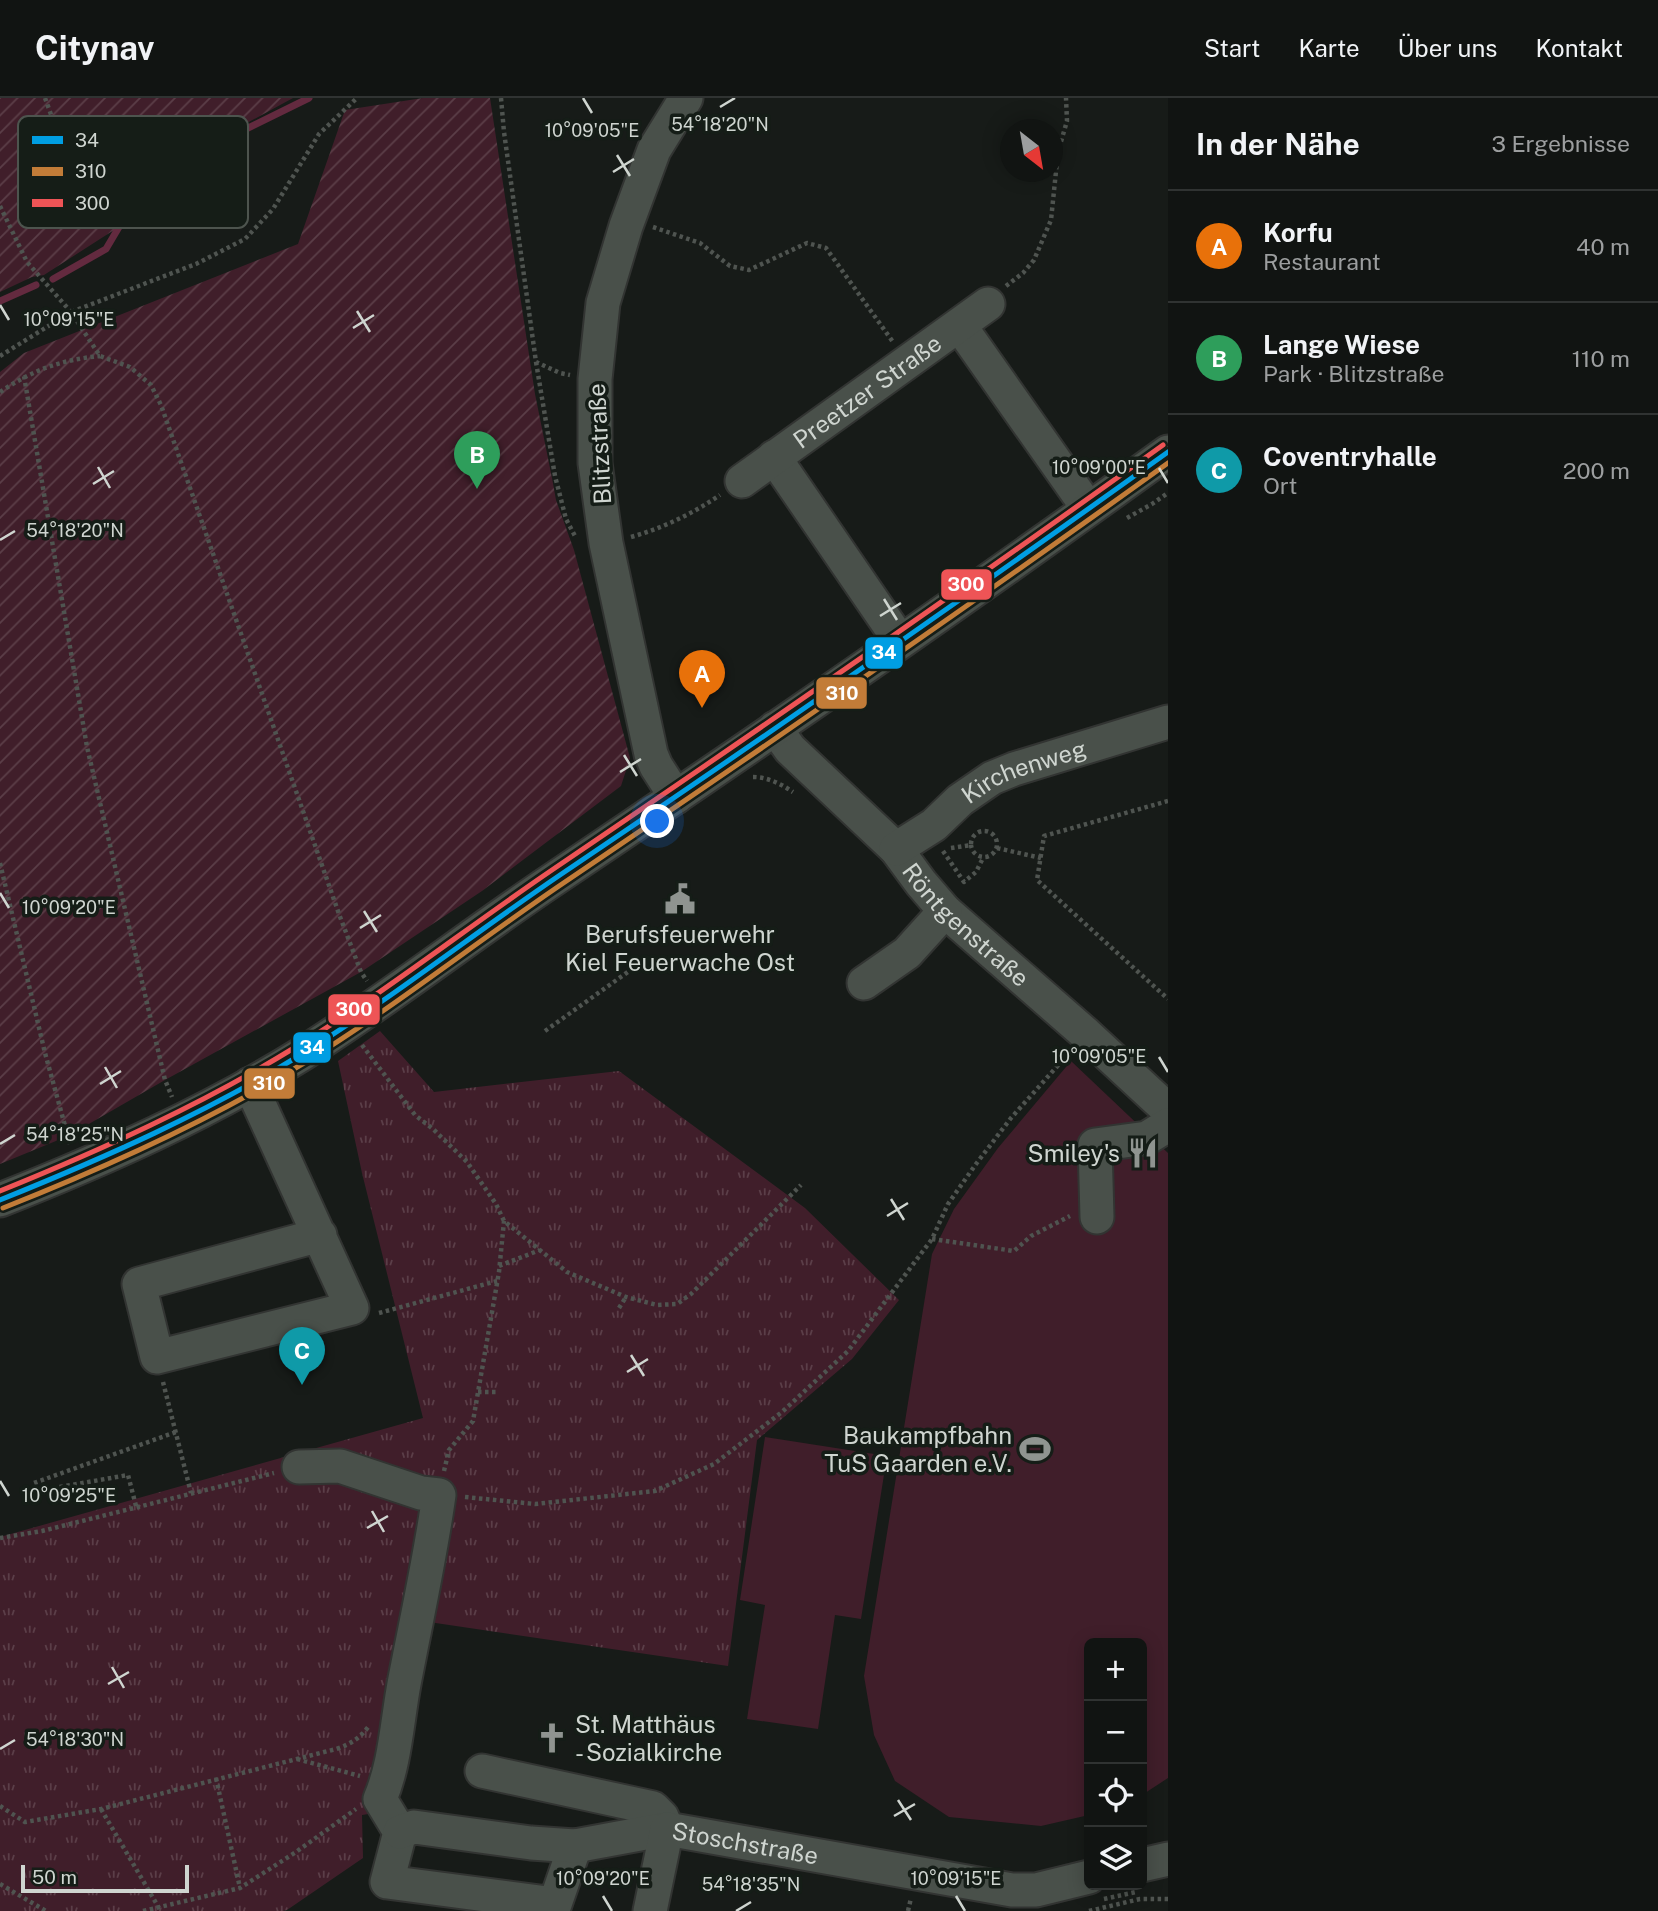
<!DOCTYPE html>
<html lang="de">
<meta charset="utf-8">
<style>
:root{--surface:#111412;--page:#1e2120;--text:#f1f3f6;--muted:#9c9e9f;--line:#303332;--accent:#b45309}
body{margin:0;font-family:"Public Sans",sans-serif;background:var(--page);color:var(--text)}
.controls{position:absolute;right:21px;bottom:21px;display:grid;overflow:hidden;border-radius:10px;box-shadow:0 4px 18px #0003}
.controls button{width:63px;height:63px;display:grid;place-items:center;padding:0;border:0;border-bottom:2px solid var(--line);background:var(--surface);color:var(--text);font:35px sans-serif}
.compass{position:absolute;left:1000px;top:21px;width:63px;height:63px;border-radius:50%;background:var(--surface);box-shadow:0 4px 18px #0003;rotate:149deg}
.scale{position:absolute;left:21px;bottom:18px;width:168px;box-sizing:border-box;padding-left:7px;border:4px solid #cfd5d0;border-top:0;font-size:19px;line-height:24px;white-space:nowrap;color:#cfd5d0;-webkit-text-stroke:5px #151d17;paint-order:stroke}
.you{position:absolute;left:658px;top:724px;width:24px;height:24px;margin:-18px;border:5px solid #fff;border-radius:50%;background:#1a73e8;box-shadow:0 0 0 10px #1a73e833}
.badge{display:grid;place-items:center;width:46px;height:46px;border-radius:50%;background:var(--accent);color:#fff;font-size:23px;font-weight:700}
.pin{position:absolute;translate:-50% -58px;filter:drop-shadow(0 2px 4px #0008)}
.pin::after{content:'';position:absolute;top:37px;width:24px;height:21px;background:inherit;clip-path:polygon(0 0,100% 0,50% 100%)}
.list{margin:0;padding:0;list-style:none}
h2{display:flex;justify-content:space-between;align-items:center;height:91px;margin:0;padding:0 28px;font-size:30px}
h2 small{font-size:23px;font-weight:400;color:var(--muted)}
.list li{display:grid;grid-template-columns:46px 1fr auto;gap:21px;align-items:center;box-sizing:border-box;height:112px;padding:0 28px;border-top:2px solid var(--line)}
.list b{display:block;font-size:26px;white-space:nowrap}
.list p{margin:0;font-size:23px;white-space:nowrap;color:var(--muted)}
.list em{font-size:23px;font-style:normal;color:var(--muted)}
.icon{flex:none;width:38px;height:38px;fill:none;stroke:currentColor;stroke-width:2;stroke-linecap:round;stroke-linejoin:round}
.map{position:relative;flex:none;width:1168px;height:1813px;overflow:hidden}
header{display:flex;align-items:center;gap:42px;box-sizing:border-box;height:98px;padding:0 35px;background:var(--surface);border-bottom:2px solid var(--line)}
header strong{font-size:33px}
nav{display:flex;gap:38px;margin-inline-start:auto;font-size:24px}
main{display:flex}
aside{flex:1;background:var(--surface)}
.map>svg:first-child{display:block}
.grass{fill:#401e2a}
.park{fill:url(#park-tufts)}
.garden{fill:url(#garden-furrows)}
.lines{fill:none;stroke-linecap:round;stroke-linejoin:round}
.stream{stroke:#632a3f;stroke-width:7}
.minor-casing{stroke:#323432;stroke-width:37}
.path{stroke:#4f5450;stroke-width:4.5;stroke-dasharray:3.5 3.5;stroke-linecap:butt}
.minor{stroke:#49504a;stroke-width:33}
.bus-1-casing{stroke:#151d17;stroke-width:10}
.bus-2-casing{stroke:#151d17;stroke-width:10}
.bus-3-casing{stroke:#151d17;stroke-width:10}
.bus-1{stroke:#009ee3;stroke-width:5}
.bus-2{stroke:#c27c38;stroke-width:5}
.bus-3{stroke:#ee5456;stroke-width:5}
.ticks{fill:none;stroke:#cfd5d0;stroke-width:2.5}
.labels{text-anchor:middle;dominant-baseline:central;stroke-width:7;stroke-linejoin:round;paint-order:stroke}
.street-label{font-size:24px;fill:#cfd5d0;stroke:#151d17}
.poi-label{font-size:24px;fill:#cfd5d0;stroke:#151d17;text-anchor:end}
.key{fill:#151d17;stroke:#4d544e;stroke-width:2}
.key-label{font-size:19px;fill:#cfd5d0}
.ticks-label{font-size:18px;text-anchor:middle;fill:#cfd5d0;stroke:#151d17;stroke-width:7;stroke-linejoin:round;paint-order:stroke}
.line-badge{stroke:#151d17;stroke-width:2.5}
.badge-label{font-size:19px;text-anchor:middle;font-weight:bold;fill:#fff}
</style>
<header>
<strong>Citynav</strong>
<nav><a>Start</a><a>Karte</a><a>Über uns</a><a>Kontakt</a></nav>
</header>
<main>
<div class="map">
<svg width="1168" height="1813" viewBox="0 0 1168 1813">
<defs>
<pattern id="park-tufts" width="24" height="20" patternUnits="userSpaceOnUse" patternTransform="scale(1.75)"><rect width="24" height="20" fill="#401e2a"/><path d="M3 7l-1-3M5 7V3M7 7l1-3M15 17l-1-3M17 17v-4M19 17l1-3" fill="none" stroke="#5b3e48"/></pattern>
<pattern id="garden-furrows" width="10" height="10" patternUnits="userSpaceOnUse" patternTransform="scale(1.75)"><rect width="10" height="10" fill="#401e2a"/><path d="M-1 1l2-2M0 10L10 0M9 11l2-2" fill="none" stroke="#5b3e48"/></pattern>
</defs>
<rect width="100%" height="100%" fill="#171b18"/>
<path class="grass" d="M 1071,963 L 1168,1055 L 1168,1680 L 1142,1697 L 1142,1545 L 1089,1545 L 1089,1717 L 1041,1728 L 949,1719 L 895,1683 L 874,1637 L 864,1578 L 932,1156 L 954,1111 L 998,1050 Z
M 765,1339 L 887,1358 L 861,1521 L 835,1517 L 818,1631 L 747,1621 L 765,1507 L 740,1502 Z"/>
<path class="park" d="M 380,933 L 434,994 L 619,973 L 805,1110 L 899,1202 L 852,1261 L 757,1342 L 728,1568 L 429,1524 L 395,1712 L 362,1717 L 363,1760 L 287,1812 L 283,1813 L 0,1813 L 0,1439 L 423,1320 L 362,1075 L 338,963 Z"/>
<path class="garden" d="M 0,0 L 293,0 L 236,31 L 114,132 L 44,177 L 32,179 L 0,194 Z
M 423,0 L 490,0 L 535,296 L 552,380 L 556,402 L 574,452 L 630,660 L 621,688 L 482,793 L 361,874 L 165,982 L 68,1038 L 0,1066 L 0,274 L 24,255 L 298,146 L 345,12 Z"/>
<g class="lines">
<path class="stream" d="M 53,181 L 106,151 L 119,129 L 240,34 L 309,0
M 0,203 L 36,187"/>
<g class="minor-casing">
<g id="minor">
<path d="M 960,228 L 1088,410"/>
<path d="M 774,359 L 900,543"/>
<path id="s1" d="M 742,383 L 988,206"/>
<path id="s2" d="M 775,630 L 790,651 L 896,751 L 921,785 L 945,813 L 1086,936 L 1168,1012"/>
<path d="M 676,699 L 656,668 L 651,656 L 606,445 L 595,365 L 595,281 L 603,205 L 626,128 L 654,52 L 686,0"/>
<path id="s3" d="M 896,751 L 934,727 L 960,702 L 992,680 L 1014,671 L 1168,624"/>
<path d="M 864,885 L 907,855 L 945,813"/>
<path d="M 250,986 L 352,1210 L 157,1259 L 139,1186 L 320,1137"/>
<path d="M 0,1102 C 104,1061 207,1015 302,956 C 389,901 469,838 554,781 C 761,642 966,500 1168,354"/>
<path d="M 1097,1119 L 1095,1047 L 1147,1040 L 1168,1027"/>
<path d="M 299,1369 L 340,1368 L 421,1395 L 439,1397 C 430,1461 416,1523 404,1586 C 397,1624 395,1666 380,1701 L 400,1734 L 387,1784 L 555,1806 L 575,1748"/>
<path d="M 482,1673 L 653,1710 L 662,1719 L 667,1731"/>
<path id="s4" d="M 400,1734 L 414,1729 L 531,1745 L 575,1748 L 667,1731 L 1012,1792 L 1036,1792 L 1089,1779"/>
<path d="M 1142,1767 L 1168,1761"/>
<path d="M 650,1813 L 667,1731"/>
</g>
</g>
<path class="path" d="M 45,0 L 69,66
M 501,0 L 504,34 L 536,264 L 560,275 L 570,277
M 0,108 L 27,164 L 71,214 L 100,258 L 130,269 L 151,287 L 161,307 L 339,816 L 361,874 L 367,883
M 653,129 L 700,145 L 730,168 L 749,172 L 807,145 L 826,150 L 893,244
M 1006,188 L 1023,175 L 1034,162 L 1051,122 L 1058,54 L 1067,23 L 1066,0
M 0,258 L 71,214 L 196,166 L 245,141 L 273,111 L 319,36 L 357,0
M 536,264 L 555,378 L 566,421 L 576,440
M 24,278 L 87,649 L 165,982 L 172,999
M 0,294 C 33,272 60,262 100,258
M 1127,420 L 1152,406 L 1168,395
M 631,439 C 663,430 692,416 720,397
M 753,679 C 768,679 781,686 793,694
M 1168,703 L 1044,738 L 1037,782 L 1168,901
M971 746a13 13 0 1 1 26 0a13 13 0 1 1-26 0Z
M 951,750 L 971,747
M 997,750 L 1041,760
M 943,753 L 964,784 L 976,774 L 983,760
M 0,765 L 45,955 L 70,1046
M 545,933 L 639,866
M 362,947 L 415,1017 L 433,1031 L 467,1064 L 496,1106 L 504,1123 L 567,1174 L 626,1199 L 657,1207 L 677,1206 L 691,1196 L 801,1087
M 932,1141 L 1014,1153 L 1031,1138 L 1070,1118
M 499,1168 L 540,1152
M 619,1210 L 626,1199
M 379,1215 L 497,1183
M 163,1284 L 191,1395
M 478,1294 L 496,1294
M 444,1373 L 449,1352 L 473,1323 L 499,1174 L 504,1123
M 465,1399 L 535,1406 L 655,1393 L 714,1366 L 782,1314 L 848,1253 L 932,1141 L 948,1106 L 976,1066 L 1011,1020 L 1069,955
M 136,1408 L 128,1377 L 37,1393 L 34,1385 L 176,1334
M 0,1440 L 42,1433 L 274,1375
M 297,1661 L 360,1678
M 216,1680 L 240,1790
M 0,1708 L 25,1724 L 101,1711 L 336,1651 C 351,1646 360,1640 369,1628
M 101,1711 L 159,1810
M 0,1786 L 46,1813
M 1104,1801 L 1136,1794
M 143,1813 L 240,1790 L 296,1754 L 356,1711
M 908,1813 L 911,1800
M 1089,1813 L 1140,1801 L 1168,1801"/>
<use href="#minor" class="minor"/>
<g class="bus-1-casing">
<path id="bus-1" d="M 0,1102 C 104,1060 206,1015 302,956 C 391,901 473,836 560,777 C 765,639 967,498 1168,354"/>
</g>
<g class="bus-2-casing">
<path id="bus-2" d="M 3,1110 C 107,1069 209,1023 304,965 C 393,910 475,845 562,786 C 766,648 968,509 1168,365"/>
</g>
<g class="bus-3-casing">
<path id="bus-3" d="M 0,1093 C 101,1052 201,1007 294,950 C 383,896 465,831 552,772 C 757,633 961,492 1163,347"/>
</g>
<use href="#bus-1" class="bus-1"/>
<use href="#bus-2" class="bus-2"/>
<use href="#bus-3" class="bus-3"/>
</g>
<path class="ticks" d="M 583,0 L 592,15M 720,9 L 735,0M 617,57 L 630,78M 613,74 L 634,61M 0,207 L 9,222M 357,213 L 370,234M 353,230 L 374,217M 98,369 L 110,390M 1159,370 L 1168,385M 93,386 L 114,373M 0,442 L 15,433M 884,501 L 897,522M 880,518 L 901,505M 624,657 L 637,678M 620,674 L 641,661M 0,795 L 9,810M 364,813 L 377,834M 360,830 L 381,817M 1159,959 L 1168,974M 105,969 L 117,990M 100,986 L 121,973M 0,1046 L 15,1037M 891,1101 L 904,1122M 887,1118 L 908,1105M 631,1257 L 644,1278M 627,1274 L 648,1261M 0,1383 L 9,1398M 372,1413 L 384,1434M 367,1430 L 388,1418M 112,1569 L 124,1590M 108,1586 L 129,1574M 0,1651 L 15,1642M 898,1702 L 911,1722M 894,1718 L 915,1706M 603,1798 L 612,1813M 956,1798 L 965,1813M 736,1813 L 751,1804"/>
<defs>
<g id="civic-bare" transform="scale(2.415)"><path d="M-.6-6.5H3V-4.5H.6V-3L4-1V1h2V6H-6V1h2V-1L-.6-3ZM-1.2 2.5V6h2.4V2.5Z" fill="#8f9490" stroke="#151d17" stroke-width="2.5" paint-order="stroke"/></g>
<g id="restaurant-bare" transform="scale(2.415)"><path d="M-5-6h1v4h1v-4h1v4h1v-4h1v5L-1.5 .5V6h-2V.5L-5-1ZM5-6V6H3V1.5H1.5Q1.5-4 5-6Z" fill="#8f9490" stroke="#151d17" stroke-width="2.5" paint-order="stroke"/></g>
<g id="stadium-bare" transform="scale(2.415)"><path d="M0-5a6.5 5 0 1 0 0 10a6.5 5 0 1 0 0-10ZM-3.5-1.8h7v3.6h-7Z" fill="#8f9490" stroke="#151d17" stroke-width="2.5" paint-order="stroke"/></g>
<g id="church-bare" transform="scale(2.415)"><path d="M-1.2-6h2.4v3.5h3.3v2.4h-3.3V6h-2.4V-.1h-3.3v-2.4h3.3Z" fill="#8f9490" stroke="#151d17" stroke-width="2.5" paint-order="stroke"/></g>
</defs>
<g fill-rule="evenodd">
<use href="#civic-bare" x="680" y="801"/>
<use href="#restaurant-bare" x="1143" y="1055"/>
<use href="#stadium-bare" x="1035" y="1351"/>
<use href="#church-bare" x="552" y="1640"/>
</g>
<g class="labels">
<g class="street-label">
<text stroke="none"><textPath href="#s1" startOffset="154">Preetzer Straße</textPath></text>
<text transform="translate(599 346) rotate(-93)">Blitzstraße</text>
<text stroke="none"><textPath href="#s3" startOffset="152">Kirchenweg</textPath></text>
<text stroke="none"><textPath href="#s2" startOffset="275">Röntgenstraße</textPath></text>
<text stroke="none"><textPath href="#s4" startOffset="350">Stoschstraße</textPath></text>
</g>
<g class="poi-label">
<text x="680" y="836" text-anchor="middle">Berufsfeuerwehr<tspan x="680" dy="28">Kiel Feuerwache Ost</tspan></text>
<text x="1120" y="1055">Smiley's</text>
<text x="1012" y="1337">Baukampfbahn<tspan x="1012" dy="28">TuS Gaarden e.V.</tspan></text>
<text x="575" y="1626" text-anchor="start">St. Matthäus<tspan x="575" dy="28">- Sozialkirche</tspan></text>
</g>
</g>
<rect x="18" y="18" width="230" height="112" rx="10" class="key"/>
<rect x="32" y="38" width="31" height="8" fill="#009ee3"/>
<rect x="32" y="69" width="31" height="9" fill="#c27c38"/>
<rect x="32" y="101" width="31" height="8" fill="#ee5456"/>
<g class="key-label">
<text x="75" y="49">34</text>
<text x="75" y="80">310</text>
<text x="75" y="112">300</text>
</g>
<g class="ticks-label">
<text x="720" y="33">54°18'20"N</text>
<text x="592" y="39">10°09'05"E</text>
<text x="69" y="228">10°09'15"E</text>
<text x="1099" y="376">10°09'00"E</text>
<text x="75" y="439">54°18'20"N</text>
<text x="69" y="816">10°09'20"E</text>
<text x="1099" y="965">10°09'05"E</text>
<text x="75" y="1043">54°18'25"N</text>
<text x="69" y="1404">10°09'25"E</text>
<text x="75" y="1648">54°18'30"N</text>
<text x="603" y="1787">10°09'20"E</text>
<text x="956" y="1787">10°09'15"E</text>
<text x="751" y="1793">54°18'35"N</text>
</g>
<g class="line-badge">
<rect x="940" y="470" width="53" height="33" rx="7" fill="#ee5456"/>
<rect x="864" y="538" width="40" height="34" rx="7" fill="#009ee3"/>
<rect x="815" y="578" width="53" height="34" rx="7" fill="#c27c38"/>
<rect x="327" y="895" width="54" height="33" rx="7" fill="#ee5456"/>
<rect x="292" y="933" width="40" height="33" rx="7" fill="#009ee3"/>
<rect x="243" y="969" width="53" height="33" rx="7" fill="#c27c38"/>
</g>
<g class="badge-label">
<text x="966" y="493">300</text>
<text x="884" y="561">34</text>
<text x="842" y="602">310</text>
<text x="354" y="918">300</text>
<text x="312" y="956">34</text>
<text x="269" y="992">310</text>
</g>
</svg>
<div class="controls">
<button>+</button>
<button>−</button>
<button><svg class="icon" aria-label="locate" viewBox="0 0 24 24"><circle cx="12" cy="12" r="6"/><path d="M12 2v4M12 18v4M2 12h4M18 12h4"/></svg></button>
<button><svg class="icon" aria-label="layers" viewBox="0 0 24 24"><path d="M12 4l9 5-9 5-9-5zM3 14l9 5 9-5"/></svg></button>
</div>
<svg class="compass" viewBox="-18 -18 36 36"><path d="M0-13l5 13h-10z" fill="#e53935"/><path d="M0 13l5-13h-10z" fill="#9c9e9f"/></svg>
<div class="scale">50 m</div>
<div class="you"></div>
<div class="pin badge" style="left:702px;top:610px;background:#e8710a">A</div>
<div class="pin badge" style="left:477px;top:391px;background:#2e9e5b">B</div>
<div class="pin badge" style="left:302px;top:1287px;background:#0f9aa8">C</div>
</div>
<aside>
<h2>In der Nähe<small>3 Ergebnisse</small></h2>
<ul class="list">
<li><span class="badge" style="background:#e8710a">A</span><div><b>Korfu</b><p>Restaurant</p></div><em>40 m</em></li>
<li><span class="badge" style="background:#2e9e5b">B</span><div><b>Lange Wiese</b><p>Park · Blitzstraße</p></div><em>110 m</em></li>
<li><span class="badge" style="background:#0f9aa8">C</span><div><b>Coventryhalle</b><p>Ort</p></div><em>200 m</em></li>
</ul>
</aside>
</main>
